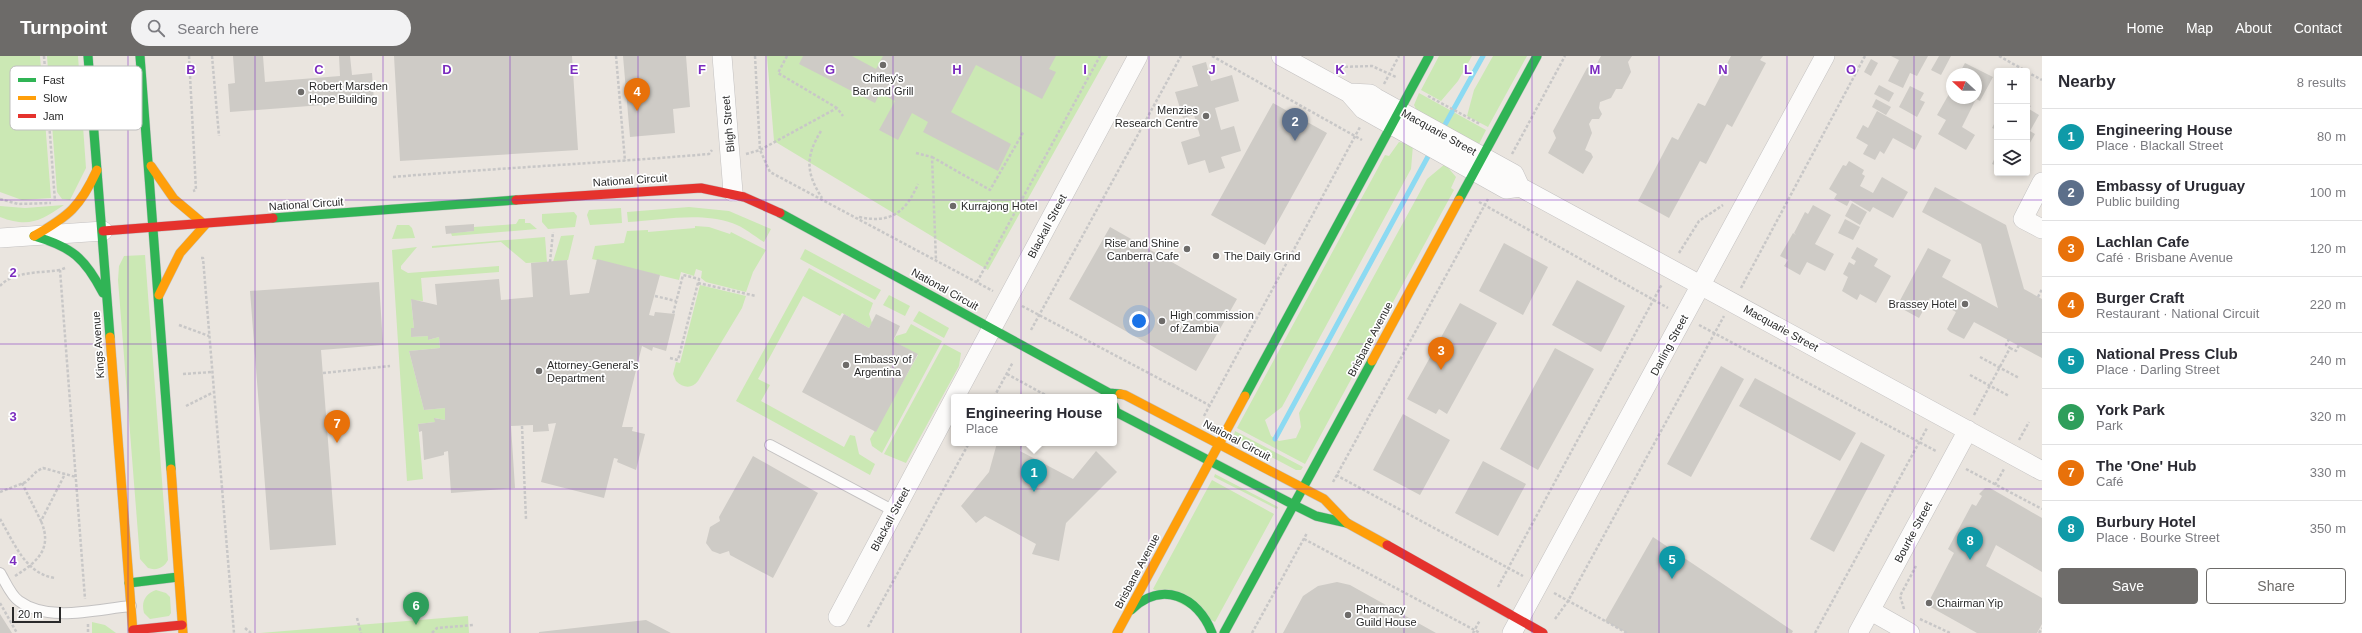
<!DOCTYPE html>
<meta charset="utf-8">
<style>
:root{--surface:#fff;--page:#f2f2f3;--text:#2b2b33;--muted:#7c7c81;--line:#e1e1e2;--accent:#6d6b69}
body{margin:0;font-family:Arial,sans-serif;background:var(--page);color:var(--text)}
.controls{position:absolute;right:12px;top:12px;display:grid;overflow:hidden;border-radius:4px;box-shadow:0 2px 6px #0003}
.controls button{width:36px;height:36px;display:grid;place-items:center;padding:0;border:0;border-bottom:1px solid var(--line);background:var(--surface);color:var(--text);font:20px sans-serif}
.compass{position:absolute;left:1946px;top:12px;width:36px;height:36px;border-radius:50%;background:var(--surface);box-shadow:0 2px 6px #0003;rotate:291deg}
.scale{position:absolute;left:12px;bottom:10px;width:49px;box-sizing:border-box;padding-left:4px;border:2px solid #2a2a2a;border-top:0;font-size:11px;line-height:14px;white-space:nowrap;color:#2a2a2a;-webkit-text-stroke:3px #fff;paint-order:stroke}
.you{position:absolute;left:1139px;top:265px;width:14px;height:14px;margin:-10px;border:3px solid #fff;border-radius:50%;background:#1a73e8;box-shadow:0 0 0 6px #1a73e833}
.badge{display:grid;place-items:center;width:26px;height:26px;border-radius:50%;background:var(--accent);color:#fff;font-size:13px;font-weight:700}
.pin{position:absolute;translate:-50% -33px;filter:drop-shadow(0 1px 2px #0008)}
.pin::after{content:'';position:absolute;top:21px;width:14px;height:12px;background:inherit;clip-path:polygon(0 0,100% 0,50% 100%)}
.popup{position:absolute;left:951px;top:338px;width:166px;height:52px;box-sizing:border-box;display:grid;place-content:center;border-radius:4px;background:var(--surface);filter:drop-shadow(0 1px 3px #0005);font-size:13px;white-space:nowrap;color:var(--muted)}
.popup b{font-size:15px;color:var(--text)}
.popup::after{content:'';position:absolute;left:50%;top:100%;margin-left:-8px;border:8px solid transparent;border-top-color:var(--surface)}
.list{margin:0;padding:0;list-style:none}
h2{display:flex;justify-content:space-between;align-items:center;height:52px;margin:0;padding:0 16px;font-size:17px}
h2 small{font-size:13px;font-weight:400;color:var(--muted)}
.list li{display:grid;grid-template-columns:26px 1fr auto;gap:12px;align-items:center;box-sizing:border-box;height:56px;padding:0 16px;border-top:1px solid var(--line)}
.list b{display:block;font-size:15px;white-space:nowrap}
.list p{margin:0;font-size:13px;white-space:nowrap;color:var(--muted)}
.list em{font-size:13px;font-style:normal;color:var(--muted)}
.actions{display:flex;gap:8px;padding:12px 16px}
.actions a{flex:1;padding:9px 0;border:1px solid var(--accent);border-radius:4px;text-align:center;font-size:14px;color:var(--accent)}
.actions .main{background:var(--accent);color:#fff}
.icon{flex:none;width:22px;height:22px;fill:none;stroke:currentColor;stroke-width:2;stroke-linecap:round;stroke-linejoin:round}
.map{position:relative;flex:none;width:2042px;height:577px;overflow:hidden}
header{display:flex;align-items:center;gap:24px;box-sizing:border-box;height:56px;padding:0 20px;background:var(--accent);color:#fff}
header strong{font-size:19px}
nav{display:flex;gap:22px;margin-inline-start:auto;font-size:14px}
.search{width:280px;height:36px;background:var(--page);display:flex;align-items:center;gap:10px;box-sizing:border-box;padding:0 14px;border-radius:22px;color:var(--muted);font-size:15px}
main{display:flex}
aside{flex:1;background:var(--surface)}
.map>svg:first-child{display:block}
.green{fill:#cbe8b4}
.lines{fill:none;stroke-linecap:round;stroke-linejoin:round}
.stream{stroke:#8cdaf2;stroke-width:5}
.building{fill:#cecbc6}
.lane-casing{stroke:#c3c1c1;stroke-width:12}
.street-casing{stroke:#c3c1c1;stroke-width:20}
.fast-casing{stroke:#c3c1c1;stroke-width:10}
.slow-casing{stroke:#c3c1c1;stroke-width:10}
.jam-casing{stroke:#c3c1c1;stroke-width:10}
.path{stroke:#c8c7c7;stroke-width:2.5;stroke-dasharray:3 2;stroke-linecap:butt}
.lane{stroke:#fcfbfa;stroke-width:10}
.street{stroke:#fcfbfa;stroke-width:19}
.fast{stroke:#30b455;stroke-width:9}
.slow{stroke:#ff9f0a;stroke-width:9}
.jam{stroke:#e5322d;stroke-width:9}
.grid{fill:none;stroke:#7b2cbf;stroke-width:1;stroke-opacity:0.55}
.poi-dot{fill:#6d6b69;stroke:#fff;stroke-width:1.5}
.labels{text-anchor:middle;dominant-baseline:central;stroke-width:3.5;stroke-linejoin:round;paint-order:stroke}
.poi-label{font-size:11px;fill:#2a2a2a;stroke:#fff;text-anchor:start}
.street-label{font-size:11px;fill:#2a2a2a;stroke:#fff}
.key{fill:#fff;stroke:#bfbfbf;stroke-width:1}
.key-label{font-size:11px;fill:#2a2a2a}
.grid-label{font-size:13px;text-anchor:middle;font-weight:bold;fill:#7b2cbf;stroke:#fff;stroke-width:3.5;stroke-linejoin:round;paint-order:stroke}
</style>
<header>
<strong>Turnpoint</strong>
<div class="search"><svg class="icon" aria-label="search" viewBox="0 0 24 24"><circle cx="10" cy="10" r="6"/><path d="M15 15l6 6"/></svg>Search here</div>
<nav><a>Home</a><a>Map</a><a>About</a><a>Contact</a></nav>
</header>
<main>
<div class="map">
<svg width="2042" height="577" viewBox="0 0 2042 577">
<rect width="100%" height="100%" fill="#eae5df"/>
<path class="green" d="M 0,0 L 40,0 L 51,142 L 22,144 L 0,136 Z
M 47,0 L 78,0 L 86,112 L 70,144 L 62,143 L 57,136 Z
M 767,0 L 1108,0 L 988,214 L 774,85 Z
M 1439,0 L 1472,0 L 1458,25 L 1441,45 L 1421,34 Z
M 1493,0 L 1527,0 L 1488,71 L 1467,60 L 1474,34 Z
M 1419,37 L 1486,74 L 1479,88 L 1417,55 L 1414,49 Z
M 1399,86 L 1413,89 L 1411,113 L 1282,351 L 1265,364 L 1271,380 L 1279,385 L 1296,382 L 1301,371 L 1299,357 L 1427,123 L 1445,108 L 1456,121 L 1451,132 L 1454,134 L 1305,408 L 1237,372 L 1385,99 L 1389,100 Z
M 64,149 C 40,165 29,172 0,161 L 0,150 L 25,152 Z
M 689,151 L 729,155 L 771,173 L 764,186 C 754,180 744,171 732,167 C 700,156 662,164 628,166 L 627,156 Z
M 621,152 L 622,167 L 590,169 L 587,159 L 589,154 Z
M 574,156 L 577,160 L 575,171 L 548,173 L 542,166 L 542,158 Z
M 519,163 L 525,163 L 525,167 L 530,167 L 537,173 L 452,180 L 451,177 L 474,175 L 474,171 L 516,168 Z
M 397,169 L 409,169 L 412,172 L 415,182 L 392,183 Z
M 695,170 L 709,171 L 730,178 L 731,176 L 766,194 L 753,216 L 746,236 L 706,226 L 701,222 L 702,215 L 696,213 L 694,220 L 681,216 L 679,224 L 592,203 L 595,190 L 624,187 L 627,175 L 648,174 L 648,176 L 695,172 Z
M 574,179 L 568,204 L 553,206 L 561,180 Z
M 545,181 L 547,206 L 526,207 L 501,186 L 432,192 L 432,190 Z
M 417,191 L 401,210 L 401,213 L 408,217 L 499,210 L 499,216 L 421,222 L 423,245 L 411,244 L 414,272 L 411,273 L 411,281 L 428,280 L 428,284 L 439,281 L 440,292 L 409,295 L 424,354 L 445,352 L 445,364 L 435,362 L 435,366 L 418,368 L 423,423 L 407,425 L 392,194 Z
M 805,193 L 881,234 L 875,244 L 800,203 Z
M 145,199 L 168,504 C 164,512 156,515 148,512 L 140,503 L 118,224 L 119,210 L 124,200 Z
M 809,212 L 873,247 L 869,258 L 872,267 L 869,272 L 842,257 L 840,260 L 803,240 L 758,323 L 770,329 L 761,345 L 844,391 L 850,379 L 855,380 L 859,398 L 875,408 L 870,419 L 736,345 Z
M 700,229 L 746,240 L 742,252 L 698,325 C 692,333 683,332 676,325 L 673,318 L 676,306 L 680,307 Z
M 889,239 L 910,250 L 905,260 L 883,249 Z
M 919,255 L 949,272 L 944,282 L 913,265 Z
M 911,268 L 942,285 L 882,397 L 872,390 L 870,383 L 918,299 L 893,285 L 896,280 L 906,277 Z
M 944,288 L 961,297 L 959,310 L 906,407 L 884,398 Z
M 1235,375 L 1303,411 L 1301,414 L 1296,414 L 1236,382 L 1234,379 Z
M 1215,418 L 1278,451 L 1277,453 L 1214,421 Z
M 1212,424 L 1274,458 L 1215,566 L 1153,533 Z
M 156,534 L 166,537 L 170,541 L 171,557 L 169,560 L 150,563 L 144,557 C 141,546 145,538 156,534 Z
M 468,560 L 469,577 L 260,577 Z
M 92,566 L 105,569 L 116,577 L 92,577 Z"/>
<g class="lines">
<path class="stream" d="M 1442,74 L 1483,0
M 1275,383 L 1431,95"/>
</g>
<path class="building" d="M 233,0 L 263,0 L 265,26 L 340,20 L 339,0 L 350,0 L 352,19 L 372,17 L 374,45 L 230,56 L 228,28 L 235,27 Z
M 394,0 L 572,0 L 578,94 L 400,105 Z
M 623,0 L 686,0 L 690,51 L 673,53 L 675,77 L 630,81 Z
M 803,0 L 852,0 L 876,13 L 883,0 L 1056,0 L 1049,13 L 1056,16 L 1042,43 L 976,9 L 951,56 L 1011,88 L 998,115 L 923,76 L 928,66 L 912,57 L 898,84 L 879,74 L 895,45 L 880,37 L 875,47 L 799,8 Z
M 1601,0 L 1632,0 L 1628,6 L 1631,16 L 1622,33 L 1616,33 L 1611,42 L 1600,46 L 1599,52 L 1602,58 L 1599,63 L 1592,63 L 1589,68 L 1592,77 L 1585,94 L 1591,97 L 1593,101 L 1583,118 L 1548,97 L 1556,82 L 1553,75 L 1587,12 L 1591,9 L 1595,11 Z
M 1731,0 L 1763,0 L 1760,4 L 1766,7 L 1732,71 L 1727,68 L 1706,108 L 1700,105 L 1669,162 L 1638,145 L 1672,81 L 1678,84 L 1698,47 L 1705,50 Z
M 1891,0 L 1928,0 L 1917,20 L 1910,17 L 1903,32 L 1888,25 L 1899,4 Z
M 1939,0 L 1951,0 L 1941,19 L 1931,14 Z
M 1871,3 L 1878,7 L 1871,20 L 1864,16 Z
M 1206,6 L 1211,25 L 1232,19 L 1239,45 L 1215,52 L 1221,74 L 1234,70 L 1241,95 L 1221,101 L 1225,112 L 1209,117 L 1205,104 L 1188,109 L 1181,86 L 1200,80 L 1194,59 L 1183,62 L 1175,36 L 1198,30 L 1192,10 Z
M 1965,7 L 1993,21 L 1980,45 L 1976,43 L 1962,71 L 1975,79 L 1966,94 L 1938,78 L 1946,64 L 1937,59 L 1949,38 L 1952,42 L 1957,43 L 1976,42 L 1976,18 L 1959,18 Z
M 1879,29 L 1894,37 L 1889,46 L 1874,38 Z
M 1910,30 L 1924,37 L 1920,44 L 1925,46 L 1917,61 L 1899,51 Z
M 1876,43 L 1891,51 L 1886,59 L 1872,51 Z
M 1273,47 L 1327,77 L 1265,189 L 1211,159 Z
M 2027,48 L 2031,50 L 2029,53 L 2039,59 L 2030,75 L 2035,78 L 2027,92 Z
M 1877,55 L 1922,80 L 1915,94 L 1893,82 L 1884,98 L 1880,95 L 1875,104 L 1863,98 L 1868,89 L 1856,82 L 1863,69 L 1868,72 Z
M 1997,62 L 1997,74 L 1992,72 Z
M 1997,97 L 1997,110 L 1992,108 Z
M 1849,105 L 1864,114 L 1862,118 L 1865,120 L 1860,130 L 1873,137 L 1882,121 L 1908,136 L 1893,162 L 1873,151 L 1870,156 L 1850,144 L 1847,150 L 1834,143 L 1837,138 L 1829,133 L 1843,109 L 1846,110 Z
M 1935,131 L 2006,169 L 2024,233 L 2042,243 L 2042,302 L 1974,266 L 1964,283 L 1950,276 L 1947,273 L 1956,256 L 1930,242 L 1919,262 L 1897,250 L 1928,192 L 1951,204 L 1942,221 L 1998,252 L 1981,188 L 1922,156 Z
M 1852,147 L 1867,156 L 1860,169 L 1845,160 Z
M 1813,149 L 1831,159 L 1815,188 L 1834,198 L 1825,215 L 1807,206 L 1800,219 L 1784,210 L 1788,204 L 1780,200 L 1793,177 L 1796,179 L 1794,177 L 1805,156 L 1808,158 Z
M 1845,163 L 1860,171 L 1853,184 L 1838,177 Z
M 474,168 L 474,175 L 446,178 L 445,170 Z
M 1110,171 L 1237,243 L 1196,315 L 1069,243 Z
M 1504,187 L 1548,211 L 1523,259 L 1479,235 Z
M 1857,191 L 1878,203 L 1874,210 L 1891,220 L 1876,247 L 1860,238 L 1857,244 L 1842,235 L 1848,221 L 1843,218 L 1849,206 L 1854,209 L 1856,205 L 1851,202 Z
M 597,203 L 660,219 L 649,259 L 654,260 L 655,256 L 675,258 L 666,295 L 653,291 L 652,295 L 642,290 L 622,371 L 633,371 L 632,375 L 645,378 L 636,414 L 617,406 L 618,403 L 614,402 L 604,442 L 541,426 L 556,367 L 548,368 L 549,375 L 533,376 L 533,369 L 511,370 L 515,432 L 451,437 L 448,395 L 444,396 L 444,399 L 424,404 L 422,375 L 419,376 L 418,368 L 435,366 L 434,362 L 445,364 L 445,352 L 424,354 L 409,295 L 440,292 L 439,281 L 428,284 L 428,280 L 411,281 L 411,272 L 414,272 L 411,243 L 437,249 L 435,228 L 499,223 L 501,244 L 533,241 L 531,207 L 567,204 L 570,239 L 589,237 Z
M 1577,224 L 1625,250 L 1601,296 L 1552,269 Z
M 379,226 L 383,289 L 321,294 L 336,489 L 270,494 L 250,235 Z
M 1460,247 L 1497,267 L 1447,358 L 1439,353 L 1436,358 L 1407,343 Z
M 844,258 L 869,272 L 876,258 L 900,270 L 893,285 L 918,298 L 876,376 L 802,336 Z
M 1555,292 L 1594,313 L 1538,414 L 1500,393 Z
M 1721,310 L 1744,323 L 1691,421 L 1667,408 Z
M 1755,322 L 1856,377 L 1840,405 L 1739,350 Z
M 1403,358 L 1450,384 L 1420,439 L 1373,414 Z
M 1861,386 L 1885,399 L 1834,496 L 1810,483 Z
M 997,387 L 1023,387 L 1020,395 L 1073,423 L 1096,395 L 1117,416 L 1066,467 L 1059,505 L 1032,498 L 1036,488 L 985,460 L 976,467 L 961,450 L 989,416 Z
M 753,400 L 818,437 L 773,522 L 730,499 L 729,495 L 720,498 L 712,495 L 706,487 L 710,471 L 720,465 L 719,461 Z
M 1483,405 L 1526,428 L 1498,480 L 1455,457 Z
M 1985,432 L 1990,432 L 2042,462 L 2042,516 L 1996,489 L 1986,510 L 2042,542 L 2042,568 L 2037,577 L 1977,577 L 1927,549 L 1954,497 L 1948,493 L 1972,448 L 1976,450 L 1982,440 L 1979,438 Z
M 1653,481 L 1793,575 L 1792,577 L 1627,577 L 1605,565 Z
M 1337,526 L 1350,529 L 1436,577 L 1283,577 L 1303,540 L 1318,530 Z
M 0,558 L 12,577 L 0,577 Z
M 646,564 L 671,577 L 539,577 L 539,576 Z"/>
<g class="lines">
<g class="lane-casing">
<path id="lane" d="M 770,389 L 894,455
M 0,517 C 5,525 11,540 19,545 C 49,567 97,553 131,550"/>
</g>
<g class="street-casing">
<path id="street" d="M 722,0 L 733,136
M 1281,0 L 1349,37 L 1363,53 L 1506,133 L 1520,131 L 2042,415
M 1349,37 L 1370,38 L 1376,42 L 1514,118 L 1520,131
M 2042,126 L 2023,163 L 2042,173
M 0,182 L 103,175
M 955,341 L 1138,0
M 1871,555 L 1910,577
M 838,561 L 954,343
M 1512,577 L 1825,0
M 1858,577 L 1968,374"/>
</g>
<g class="fast-casing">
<path id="fast" d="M 88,0 L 110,281
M 140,0 L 171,413
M 1459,144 L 1537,0
M 780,157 L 1109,337 L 1120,338
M 273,162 L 516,144
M 34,180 C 72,191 85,202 103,237
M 1245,340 L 1429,0
M 1114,350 L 1116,356 L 1294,449 L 1316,460 L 1347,467
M 129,527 L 178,521
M 1131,554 C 1161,524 1198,540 1212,577
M 1224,577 L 1372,305"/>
</g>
<g class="slow-casing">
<path id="slow" d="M 151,110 L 174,143 L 205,169 L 180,197 L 159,239
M 34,180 C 69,160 80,151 97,114
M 110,281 L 133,577
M 1372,305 L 1459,144
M 1120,338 L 1125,339 L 1324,443 L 1347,467 L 1387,489
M 171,413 L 183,577
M 1117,577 L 1245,340"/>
</g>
<g class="jam-casing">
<path id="jam" d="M 516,144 L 701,132 L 744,141 L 780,157
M 103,175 L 273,162
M 1387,489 L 1543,577
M 133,574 L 182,569"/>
</g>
<path class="path" d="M 44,0 L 55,145
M 189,0 L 196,134 L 193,135
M 212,0 L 219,80
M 616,0 L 625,105
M 755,0 L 760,94 L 770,116 L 993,235
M 787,0 L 778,17 L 837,52
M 1212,0 L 1362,84
M 1999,0 L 2026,15
M 1340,11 L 1372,10 L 1396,21
M 2027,16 L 2042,24
M 1384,28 L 1399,0
M 1428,40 L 1480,68
M 821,75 C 805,101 806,117 822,142
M 916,97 L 932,101 L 936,204
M 746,98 L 760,94 L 837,52 L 843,60
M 1512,98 L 1565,0
M 932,101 L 990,134 L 1024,75
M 393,121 C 498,112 604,107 709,98 L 712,94
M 0,143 L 18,148 L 51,147
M 1479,146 L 1668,252
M 859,161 C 891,168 906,156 918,128
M 1679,197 L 1699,165 L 1723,149
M 201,202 L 203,202 L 234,577
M 550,206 L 553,176
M 65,212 L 60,214 L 85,543
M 977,226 L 1100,0
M 698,227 L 756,240
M 0,230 C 13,215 41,217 60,214
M 1741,232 L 1865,0
M 655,240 L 676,245
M 2038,241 L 2042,233
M 1022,250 L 1209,349
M 179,269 L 209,280
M 1699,269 L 1936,395
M 1031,274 L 1181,0
M 2010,292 L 2016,295 L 2019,289
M 1980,301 L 2019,322
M 670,302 L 678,304 L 699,223 L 683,219 L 673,258
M 323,317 L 390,310
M 183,318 L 212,316
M 1007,318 L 1049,341
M 1970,319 L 2009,340
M 994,341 L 1013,306
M 186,350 L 214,336
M 1974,359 L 2010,292 L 2006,289 L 2009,283
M 1204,360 L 1360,71
M 522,370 L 526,463
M 2019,384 L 2029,366
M 1966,413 L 2042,453
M 1336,419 L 1523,520
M 1333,426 L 1488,143
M 22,427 L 41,465 L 65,418
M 1995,429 L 2004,413
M 0,436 L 26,426 L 37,415 L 43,412 L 76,421
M 0,463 C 14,486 25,518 55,522
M 1304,483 L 1480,577
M 15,520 C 37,506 53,493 41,465
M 1498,531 L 1662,228
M 1554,537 L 1627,577
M 0,547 L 17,577
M 1904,553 L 1900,540 L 1916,510
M 357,562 L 361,577
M 1555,563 L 1568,545 L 1724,260
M 1920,563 L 1950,577
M 88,568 L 88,577
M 868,571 L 969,387
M 245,572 L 251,577
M 432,577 L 437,572 L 474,569
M 1252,577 L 1307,477
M 1473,577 L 1480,564
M 1815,577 L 1927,372
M 2039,577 L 2042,572"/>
<use href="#lane" class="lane"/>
<use href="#street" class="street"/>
<use href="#fast" class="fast"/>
<use href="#slow" class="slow"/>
<use href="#jam" class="jam"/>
</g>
<path class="grid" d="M 128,0 L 128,577M 255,0 L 255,577M 383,0 L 383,577M 510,0 L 510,577M 638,0 L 638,577M 766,0 L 766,577M 893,0 L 893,577M 1021,0 L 1021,577M 1149,0 L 1149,577M 1276,0 L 1276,577M 1404,0 L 1404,577M 1532,0 L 1532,577M 1659,0 L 1659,577M 1787,0 L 1787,577M 1914,0 L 1914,577M 0,144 L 2042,144M 0,288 L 2042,288M 0,433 L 2042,433"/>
<g class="poi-dot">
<circle cx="883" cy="9" r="4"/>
<circle cx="301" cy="36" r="4"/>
<circle cx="1206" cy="60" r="4"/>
<circle cx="953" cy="150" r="4"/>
<circle cx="1187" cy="193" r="4"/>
<circle cx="1216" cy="200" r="4"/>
<circle cx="1965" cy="248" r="4"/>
<circle cx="1162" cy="265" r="4"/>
<circle cx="846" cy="309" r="4"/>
<circle cx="539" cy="315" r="4"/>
<circle cx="1929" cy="547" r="4"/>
<circle cx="1348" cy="559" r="4"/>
</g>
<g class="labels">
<g class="poi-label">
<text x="883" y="22" text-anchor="middle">Chifley's<tspan x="883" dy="13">Bar and Grill</tspan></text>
<text x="309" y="30">Robert Marsden<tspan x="309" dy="13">Hope Building</tspan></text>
<text x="1198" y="54" text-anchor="end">Menzies<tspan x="1198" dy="13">Research Centre</tspan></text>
<text x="961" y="150">Kurrajong Hotel</text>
<text x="1179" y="187" text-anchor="end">Rise and Shine<tspan x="1179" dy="13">Canberra Cafe</tspan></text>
<text x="1224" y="200">The Daily Grind</text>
<text x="1957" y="248" text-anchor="end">Brassey Hotel</text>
<text x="1170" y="259">High commission<tspan x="1170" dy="13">of Zambia</tspan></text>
<text x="854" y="303">Embassy of<tspan x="854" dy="13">Argentina</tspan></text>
<text x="547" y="309">Attorney-General’s<tspan x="547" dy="13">Department</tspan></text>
<text x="1937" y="547">Chairman Yip</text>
<text x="1356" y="553">Pharmacy<tspan x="1356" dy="13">Guild House</tspan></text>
</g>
<g class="street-label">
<text transform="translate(728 68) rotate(-95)">Bligh Street</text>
<text transform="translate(1439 76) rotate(29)">Macquarie Street</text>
<text transform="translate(630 124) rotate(-4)">National Circuit</text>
<text transform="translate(306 148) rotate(-4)">National Circuit</text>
<text transform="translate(1047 170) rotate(-62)">Blackall Street</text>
<text transform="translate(945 233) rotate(29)">National Circuit</text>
<text transform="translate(1781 272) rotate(29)">Macquarie Street</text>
<text transform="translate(1370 283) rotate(-62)">Brisbane Avenue</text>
<text transform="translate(98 289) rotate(-94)">Kings Avenue</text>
<text transform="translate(1669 289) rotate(-62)">Darling Street</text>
<text transform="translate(1237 384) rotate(28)">National Circuit</text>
<text transform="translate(890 463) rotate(-62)">Blackall Street</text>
<text transform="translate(1913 476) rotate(-62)">Bourke Street</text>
<text transform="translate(1137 515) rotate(-62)">Brisbane Avenue</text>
</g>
</g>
<rect x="10" y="10" width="132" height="64" rx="6" class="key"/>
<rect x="18" y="22" width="18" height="4" fill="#30b455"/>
<rect x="18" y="40" width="18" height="4" fill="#ff9f0a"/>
<rect x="18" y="58" width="18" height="4" fill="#e5322d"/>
<g class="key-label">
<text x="43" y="28">Fast</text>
<text x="43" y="46">Slow</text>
<text x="43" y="64">Jam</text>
</g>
<g class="grid-label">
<text x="191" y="18">B</text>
<text x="319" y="18">C</text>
<text x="447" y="18">D</text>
<text x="574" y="18">E</text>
<text x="702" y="18">F</text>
<text x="830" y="18">G</text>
<text x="957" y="18">H</text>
<text x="1085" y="18">I</text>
<text x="1212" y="18">J</text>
<text x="1340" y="18">K</text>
<text x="1468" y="18">L</text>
<text x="1595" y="18">M</text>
<text x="1723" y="18">N</text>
<text x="1851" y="18">O</text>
<text x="13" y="221">2</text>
<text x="13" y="365">3</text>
<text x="13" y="509">4</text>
</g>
</svg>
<div class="controls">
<button>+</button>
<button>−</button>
<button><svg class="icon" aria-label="layers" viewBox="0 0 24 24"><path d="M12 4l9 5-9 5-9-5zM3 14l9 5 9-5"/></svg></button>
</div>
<svg class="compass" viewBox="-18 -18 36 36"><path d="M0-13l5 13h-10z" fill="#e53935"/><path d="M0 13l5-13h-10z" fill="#7c7c81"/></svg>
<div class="scale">20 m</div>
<div class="you"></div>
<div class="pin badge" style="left:1034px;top:436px;background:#0f9aa8">1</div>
<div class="popup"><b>Engineering House</b>Place</div>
<div class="pin badge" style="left:1295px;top:85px;background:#5c6f8a">2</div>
<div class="pin badge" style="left:1441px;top:314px;background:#e8710a">3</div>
<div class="pin badge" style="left:637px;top:55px;background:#e8710a">4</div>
<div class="pin badge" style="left:1672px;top:523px;background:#0f9aa8">5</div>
<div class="pin badge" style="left:416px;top:569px;background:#2e9e5b">6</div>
<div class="pin badge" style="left:337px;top:387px;background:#e8710a">7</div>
<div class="pin badge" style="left:1970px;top:504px;background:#0f9aa8">8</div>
</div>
<aside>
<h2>Nearby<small>8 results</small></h2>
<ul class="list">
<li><span class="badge" style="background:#0f9aa8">1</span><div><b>Engineering House</b><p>Place · Blackall Street</p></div><em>80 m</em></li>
<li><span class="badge" style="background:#5c6f8a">2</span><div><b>Embassy of Uruguay</b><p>Public building</p></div><em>100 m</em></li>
<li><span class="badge" style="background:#e8710a">3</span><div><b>Lachlan Cafe</b><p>Café · Brisbane Avenue</p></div><em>120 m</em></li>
<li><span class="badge" style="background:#e8710a">4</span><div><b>Burger Craft</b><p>Restaurant · National Circuit</p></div><em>220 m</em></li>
<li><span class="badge" style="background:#0f9aa8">5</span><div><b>National Press Club</b><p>Place · Darling Street</p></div><em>240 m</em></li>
<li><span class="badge" style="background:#2e9e5b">6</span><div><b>York Park</b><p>Park</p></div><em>320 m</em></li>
<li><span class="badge" style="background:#e8710a">7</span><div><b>The 'One' Hub</b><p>Café</p></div><em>330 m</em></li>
<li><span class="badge" style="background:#0f9aa8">8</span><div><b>Burbury Hotel</b><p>Place · Bourke Street</p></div><em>350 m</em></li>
</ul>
<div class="actions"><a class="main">Save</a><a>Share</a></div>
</aside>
</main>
